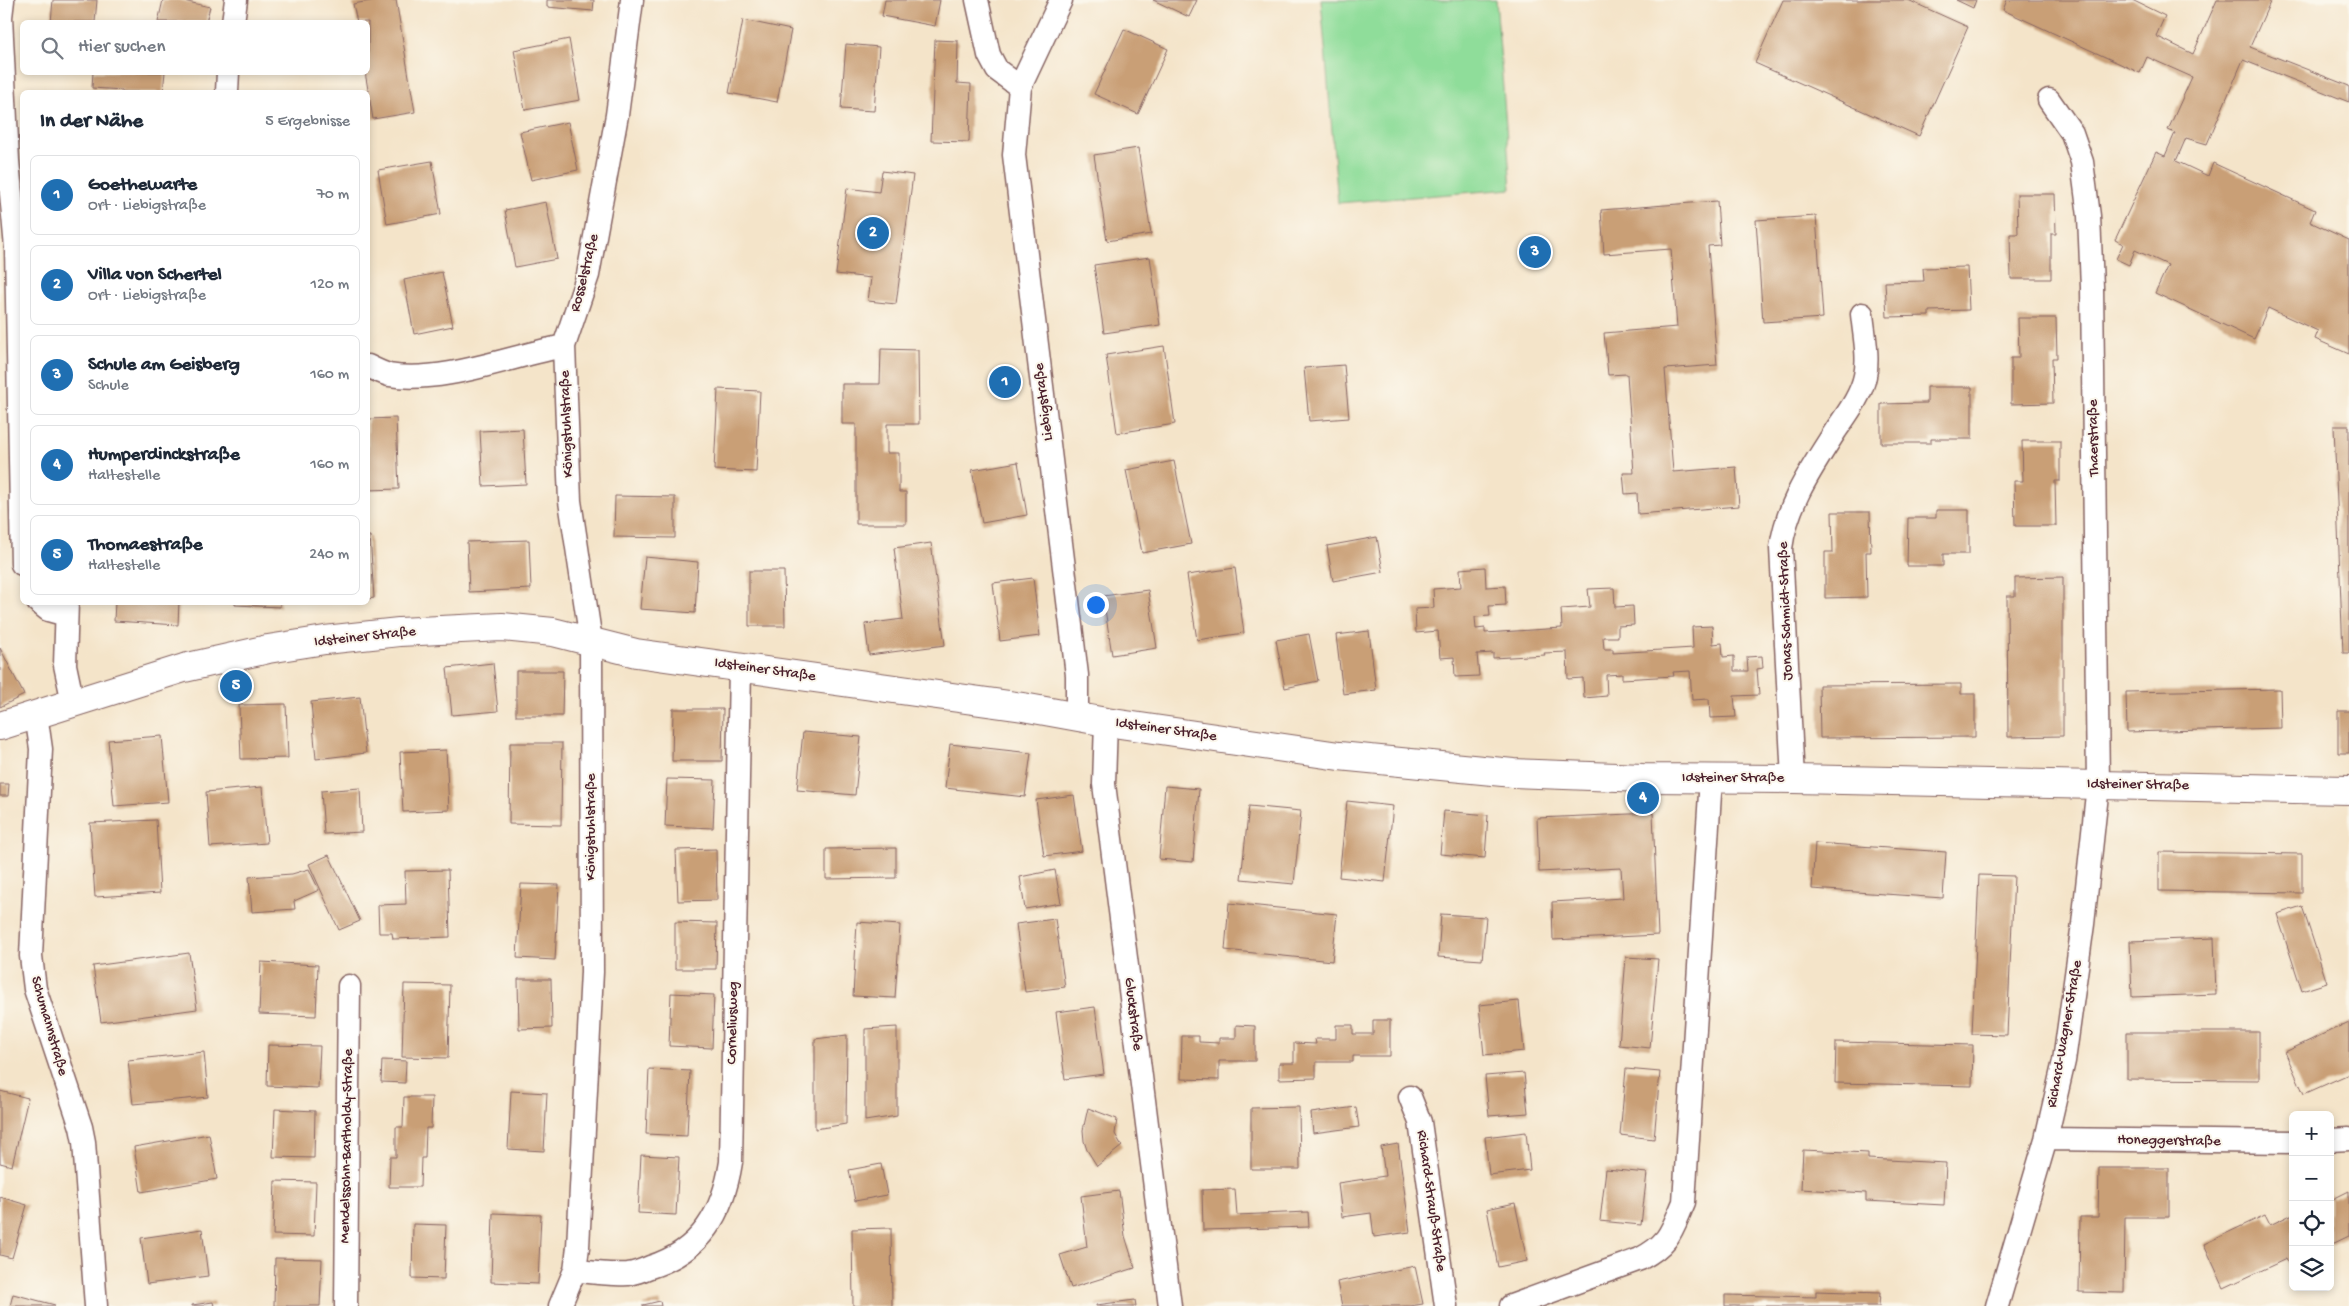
<!DOCTYPE html>
<html lang="de">
<meta charset="utf-8">
<style>
:root{--surface:#fff;--page:#f2f2f3;--text:#1f2937;--muted:#747a83;--line:#e0e1e3;--accent:#1f6fb2}
body{margin:0;font-family:"Gochi Hand",sans-serif;background:var(--page);color:var(--text)}
.controls{position:absolute;right:15px;bottom:15px;display:grid;overflow:hidden;border-radius:8px;box-shadow:0 2px 8px #0003}
.controls button{width:45px;height:45px;display:grid;place-items:center;padding:0;border:0;border-bottom:1px solid var(--line);background:var(--surface);color:var(--text);font:25px sans-serif}
.you{position:absolute;left:1095px;top:604px;width:18px;height:18px;margin:-12px;border:4px solid #fff;border-radius:50%;background:#1a73e8;box-shadow:0 0 0 8px #1a73e833}
.badge{display:grid;place-items:center;width:32px;height:32px;border-radius:50%;background:var(--accent);color:#fff;font-size:16px;font-weight:700}
.pin{position:absolute;translate:-50% -50%;border:2px solid #fff;box-shadow:0 1px 5px #0006}
.list{margin:0;padding:0;list-style:none}
h2{display:flex;justify-content:space-between;align-items:center;height:65px;margin:0;padding:0 20px;font-size:21px}
h2 small{font-size:16px;font-weight:400;color:var(--muted)}
.list li{display:grid;grid-template-columns:32px 1fr auto;gap:15px;align-items:center;box-sizing:border-box;height:80px;margin:0 10px 10px;padding:0 10px;border:1px solid var(--line);border-radius:8px}
.list b{display:block;font-size:19px;white-space:nowrap}
.list p{margin:0;font-size:16px;white-space:nowrap;color:var(--muted)}
.list em{font-size:16px;font-style:normal;color:var(--muted)}
.icon{flex:none;width:28px;height:28px;fill:none;stroke:currentColor;stroke-width:2;stroke-linecap:round;stroke-linejoin:round}
.map{position:relative;flex:none;width:2349px;height:1306px;overflow:hidden}
.search{position:absolute;background:var(--surface);box-shadow:0 2px 8px #0003;left:20px;top:20px;width:350px;height:55px;display:flex;align-items:center;gap:12px;box-sizing:border-box;padding:0 18px;border-radius:8px;color:var(--muted);font-size:19px}
.panel{position:absolute;background:var(--surface);box-shadow:0 2px 8px #0003;left:20px;top:90px;width:350px;height:515px;border-radius:8px}
.map>svg:first-child{display:block}
.green{fill:#8fdd9a;stroke:#6c7e62}
.building{fill:#c99f76}
.lines{fill:none;stroke-linecap:round;stroke-linejoin:round}
.minor-casing{stroke:#866462;stroke-width:25}
.tertiary-casing{stroke:#866462;stroke-width:30}
.minor{stroke:#fff;stroke-width:22}
.tertiary{stroke:#fff;stroke-width:28}
.labels{text-anchor:middle;dominant-baseline:central;stroke-width:4;stroke-linejoin:round;paint-order:stroke}
.street-label{font-size:15px;fill:#4a1f2b;stroke:#fbf7ec}
</style>
<div class="map">
<svg width="2349" height="1306" viewBox="0 0 2349 1306">
<rect width="100%" height="100%" fill="#fbf7ec"/>
<filter id="ink" filterUnits="userSpaceOnUse"><feTurbulence type="fractalNoise" baseFrequency=".02" numOctaves="2"/><feDisplacementMap in="SourceGraphic" scale="10" xChannelSelector="R" yChannelSelector="G"/><feConvolveMatrix kernelMatrix="1 2 1 2 8 2 1 2 1" color-interpolation-filters="sRGB"/></filter>
<filter id="wash" filterUnits="userSpaceOnUse"><feTurbulence type="fractalNoise" baseFrequency=".0096" numOctaves="4" result="noise"/><feDisplacementMap in="SourceGraphic" scale="20" xChannelSelector="R" yChannelSelector="G"/><feGaussianBlur stdDeviation="1.12" result="paint"/><feColorMatrix in="noise" values="0 0 0 0 0 0 0 0 0 0 0 0 0 0 0 0 0 1.4 0 .05"/><feComposite in="paint" operator="in"/></filter>
<g filter="url(#wash)">
<rect width="100%" height="100%" fill="#f4e4c9"/>
<path class="green" d="M 1321,0 L 1496,0 L 1511,189 L 1338,203 Z"/>
<g id="blocks">
<path class="building" d="M 53,0 L 97,0 L 95,22 L 51,22 Z
M 163,0 L 179,0 L 210,7 L 206,22 L 158,22 Z
M 376,0 L 396,0 L 415,112 L 373,119 L 365,72 L 368,72 L 368,22 L 357,22 L 353,4 Z
M 547,0 L 594,0 L 593,11 L 547,7 Z
M 885,0 L 940,0 L 935,26 L 882,16 Z
M 1153,0 L 1197,0 L 1189,17 Z
M 1783,0 L 1908,0 L 1968,27 L 1919,136 L 1755,63 Z
M 1956,0 L 1976,0 L 1973,8 Z
M 2007,0 L 2132,0 L 2165,16 L 2156,36 L 2193,54 L 2217,0 L 2271,0 L 2250,47 L 2349,86 L 2349,102 L 2243,60 L 2207,144 L 2186,138 L 2176,161 L 2208,176 L 2213,163 L 2315,210 L 2310,222 L 2349,240 L 2349,354 L 2315,339 L 2318,331 L 2268,308 L 2254,339 L 2155,293 L 2168,265 L 2135,250 L 2129,265 L 2116,259 L 2123,244 L 2115,240 L 2156,152 L 2165,156 L 2175,133 L 2168,130 L 2192,77 L 2147,57 L 2140,73 L 2003,10 Z
M 743,20 L 791,30 L 777,102 L 729,93 Z
M 1124,29 L 1168,49 L 1138,114 L 1094,94 Z
M 569,39 L 580,100 L 525,110 L 514,50 Z
M 935,40 L 958,41 L 957,83 L 971,84 L 969,142 L 931,141 Z
M 846,44 L 879,47 L 874,111 L 841,109 Z
M 93,72 L 165,72 L 163,92 L 122,92 L 122,90 L 92,88 Z
M 568,122 L 578,170 L 531,180 L 520,132 Z
M 1138,148 L 1151,234 L 1107,241 L 1094,155 Z
M 432,161 L 441,214 L 387,224 L 378,170 Z
M 882,171 L 913,175 L 896,304 L 868,301 L 871,278 L 836,274 L 847,188 L 879,192 Z
M 2017,194 L 2055,194 L 2056,234 L 2051,234 L 2051,279 L 2011,279 L 2010,234 L 2018,234 Z
M 1717,201 L 1720,245 L 1708,246 L 1717,365 L 1665,369 L 1673,472 L 1736,467 L 1739,506 L 1638,514 L 1637,493 L 1625,494 L 1623,473 L 1634,473 L 1627,374 L 1608,375 L 1604,333 L 1677,327 L 1671,249 L 1604,254 L 1601,210 Z
M 546,202 L 557,259 L 515,267 L 505,210 Z
M 1816,216 L 1823,318 L 1763,322 L 1756,220 Z
M 1150,257 L 1160,325 L 1104,333 L 1094,265 Z
M 1967,267 L 1969,310 L 1929,311 L 1929,316 L 1887,317 L 1885,282 L 1924,281 L 1923,268 Z
M 442,272 L 453,326 L 414,334 L 404,280 Z
M 2018,318 L 2056,318 L 2057,358 L 2052,358 L 2053,403 L 2011,404 L 2011,358 L 2019,358 Z
M 1164,346 L 1175,424 L 1117,433 L 1106,355 Z
M 881,349 L 918,350 L 919,424 L 887,424 L 887,453 L 899,453 L 899,492 L 906,492 L 906,524 L 856,524 L 856,424 L 842,424 L 842,384 L 880,384 Z
M 1344,365 L 1349,418 L 1309,421 L 1304,368 Z
M 1012,373 L 1015,388 L 997,390 L 994,376 Z
M 1927,387 L 1972,387 L 1972,439 L 1931,439 L 1931,443 L 1881,443 L 1881,404 L 1927,403 Z
M 718,389 L 760,391 L 756,472 L 714,470 Z
M 396,418 L 399,489 L 368,490 L 368,419 Z
M 2334,426 L 2349,426 L 2349,653 L 2343,653 Z
M 523,429 L 526,484 L 483,486 L 480,431 Z
M 2022,441 L 2060,441 L 2060,481 L 2055,481 L 2056,526 L 2015,526 L 2014,481 L 2023,481 Z
M 1174,461 L 1191,544 L 1142,553 L 1126,470 Z
M 1018,462 L 1027,515 L 982,523 L 972,470 Z
M 615,496 L 675,497 L 675,538 L 614,537 Z
M 1936,510 L 1969,510 L 1969,554 L 1943,554 L 1943,566 L 1907,566 L 1908,518 L 1936,518 Z
M 1832,512 L 1870,512 L 1871,552 L 1866,552 L 1867,597 L 1825,598 L 1825,552 L 1833,552 Z
M 368,536 L 370,536 L 374,598 L 368,599 Z
M 1377,537 L 1383,572 L 1333,581 L 1327,546 Z
M 529,540 L 531,589 L 469,592 L 467,542 Z
M 931,543 L 945,645 L 869,655 L 865,624 L 903,619 L 894,548 Z
M 645,557 L 698,562 L 695,613 L 640,609 Z
M 1485,567 L 1486,587 L 1505,586 L 1506,605 L 1489,606 L 1490,616 L 1475,617 L 1476,629 L 1485,628 L 1485,633 L 1562,628 L 1561,609 L 1590,607 L 1588,589 L 1614,588 L 1615,607 L 1633,606 L 1634,625 L 1618,626 L 1618,637 L 1603,637 L 1604,649 L 1613,649 L 1613,653 L 1693,648 L 1692,627 L 1712,626 L 1713,644 L 1722,643 L 1723,657 L 1734,656 L 1734,671 L 1748,671 L 1747,657 L 1762,656 L 1763,668 L 1757,669 L 1759,695 L 1734,696 L 1736,717 L 1710,718 L 1709,699 L 1692,700 L 1690,671 L 1673,672 L 1674,676 L 1622,679 L 1622,674 L 1606,675 L 1607,696 L 1584,698 L 1583,678 L 1568,679 L 1567,652 L 1544,653 L 1545,655 L 1493,658 L 1493,653 L 1477,654 L 1479,676 L 1455,677 L 1454,657 L 1440,658 L 1438,631 L 1416,633 L 1415,609 L 1434,608 L 1433,589 L 1461,587 L 1460,569 Z
M 1235,568 L 1244,633 L 1197,640 L 1187,575 Z
M 749,571 L 784,571 L 785,626 L 749,626 Z
M 2063,577 L 2063,736 L 2008,737 L 2007,596 L 2015,596 L 2015,578 Z
M 1033,578 L 1040,636 L 1000,641 L 993,583 Z
M 1148,590 L 1157,648 L 1112,655 L 1103,596 Z
M 115,602 L 179,602 L 178,625 L 114,621 Z
M 235,602 L 280,602 L 280,607 L 235,605 Z
M 1369,631 L 1376,690 L 1343,694 L 1336,635 Z
M 1309,634 L 1318,681 L 1285,688 L 1276,640 Z
M 0,648 L 24,695 L 0,707 Z
M 493,663 L 498,711 L 452,715 L 447,668 Z
M 516,671 L 563,671 L 562,716 L 516,716 Z
M 1961,684 L 1961,694 L 1975,694 L 1975,737 L 1820,738 L 1819,685 Z
M 2280,689 L 2281,728 L 2127,732 L 2126,692 Z
M 360,697 L 366,753 L 316,759 L 311,702 Z
M 286,704 L 288,758 L 241,759 L 239,705 Z
M 673,709 L 723,709 L 722,761 L 672,761 Z
M 2338,711 L 2349,711 L 2349,753 L 2338,753 Z
M 803,732 L 861,737 L 855,795 L 797,790 Z
M 162,736 L 168,802 L 114,806 L 108,740 Z
M 510,743 L 562,743 L 561,825 L 509,824 Z
M 950,744 L 1031,753 L 1025,797 L 945,788 Z
M 446,750 L 449,810 L 403,812 L 400,752 Z
M 667,779 L 715,780 L 713,828 L 665,826 Z
M 0,784 L 9,784 L 8,796 L 0,796 Z
M 1165,786 L 1199,789 L 1193,862 L 1159,859 Z
M 262,787 L 267,843 L 210,847 L 206,792 Z
M 360,788 L 362,832 L 324,834 L 321,791 Z
M 1074,795 L 1082,851 L 1044,856 L 1036,800 Z
M 1347,801 L 1393,806 L 1385,882 L 1339,877 Z
M 1249,806 L 1301,811 L 1294,884 L 1241,879 Z
M 1444,811 L 1488,815 L 1485,858 L 1440,854 Z
M 1653,813 L 1658,935 L 1553,940 L 1552,902 L 1623,898 L 1621,868 L 1539,872 L 1537,818 Z
M 156,820 L 160,893 L 95,897 L 90,823 Z
M 1815,843 L 1946,852 L 1943,898 L 1812,889 Z
M 896,848 L 896,878 L 826,879 L 826,849 Z
M 716,849 L 717,900 L 678,901 L 676,850 Z
M 2159,852 L 2302,854 L 2302,893 L 2159,891 Z
M 329,855 L 360,921 L 339,930 L 309,864 Z
M 309,869 L 319,890 L 294,901 L 295,909 L 252,912 L 249,877 L 292,874 Z
M 448,870 L 450,937 L 393,939 L 392,933 L 379,933 L 378,905 L 406,904 L 405,871 Z
M 1055,870 L 1061,903 L 1025,909 L 1020,877 Z
M 1979,875 L 2014,876 L 2007,1035 L 1972,1034 Z
M 521,884 L 559,885 L 555,960 L 517,958 Z
M 1229,903 L 1337,914 L 1332,961 L 1225,950 Z
M 2302,906 L 2327,983 L 2302,991 L 2277,914 Z
M 1441,914 L 1486,917 L 1482,960 L 1438,957 Z
M 1055,919 L 1065,987 L 1025,992 L 1016,924 Z
M 675,922 L 717,923 L 716,969 L 675,969 Z
M 857,922 L 900,925 L 895,998 L 853,996 Z
M 2214,938 L 2216,994 L 2132,997 L 2130,941 Z
M 189,953 L 197,1009 L 101,1022 L 93,966 Z
M 1626,957 L 1658,959 L 1650,1048 L 1619,1045 Z
M 261,962 L 318,965 L 316,1016 L 259,1014 Z
M 518,979 L 551,979 L 552,1028 L 519,1029 Z
M 404,984 L 450,985 L 448,1058 L 402,1057 Z
M 671,993 L 714,995 L 712,1048 L 669,1046 Z
M 1519,1001 L 1524,1051 L 1484,1055 L 1479,1005 Z
M 1095,1007 L 1104,1074 L 1065,1079 L 1056,1012 Z
M 1373,1020 L 1390,1020 L 1390,1056 L 1353,1056 L 1353,1062 L 1316,1062 L 1316,1078 L 1279,1079 L 1279,1063 L 1294,1063 L 1294,1043 L 1316,1044 L 1315,1039 L 1336,1039 L 1336,1025 L 1353,1025 L 1353,1034 L 1373,1034 Z
M 2349,1022 L 2349,1074 L 2304,1094 L 2285,1052 Z
M 1236,1025 L 1255,1026 L 1255,1061 L 1219,1061 L 1219,1080 L 1181,1079 L 1182,1036 L 1199,1036 L 1199,1042 L 1219,1043 L 1219,1038 L 1236,1038 Z
M 897,1027 L 897,1116 L 865,1121 L 865,1029 Z
M 2127,1032 L 2259,1032 L 2259,1080 L 2127,1079 Z
M 847,1035 L 846,1124 L 815,1129 L 815,1039 Z
M 1836,1042 L 1973,1045 L 1972,1086 L 1835,1083 Z
M 268,1045 L 320,1046 L 318,1088 L 267,1086 Z
M 204,1052 L 208,1097 L 133,1104 L 128,1060 Z
M 382,1060 L 406,1061 L 405,1083 L 381,1082 Z
M 649,1069 L 690,1071 L 687,1136 L 646,1134 Z
M 1626,1069 L 1660,1072 L 1654,1139 L 1620,1135 Z
M 1524,1073 L 1528,1113 L 1489,1116 L 1485,1076 Z
M 0,1091 L 28,1098 L 12,1166 L 0,1163 Z
M 511,1091 L 547,1093 L 544,1151 L 508,1149 Z
M 404,1097 L 432,1097 L 431,1128 L 426,1128 L 425,1158 L 421,1158 L 420,1187 L 389,1187 L 390,1157 L 396,1157 L 396,1127 L 403,1127 Z
M 1299,1107 L 1300,1169 L 1251,1169 L 1251,1108 Z
M 1356,1107 L 1359,1127 L 1313,1133 L 1311,1113 Z
M 1088,1108 L 1117,1119 L 1115,1134 L 1122,1146 L 1097,1166 L 1087,1150 L 1084,1141 L 1083,1130 Z
M 275,1109 L 315,1111 L 314,1158 L 273,1157 Z
M 1526,1132 L 1530,1170 L 1489,1175 L 1485,1137 Z
M 209,1134 L 217,1179 L 141,1192 L 134,1147 Z
M 1398,1144 L 1410,1232 L 1374,1237 L 1371,1213 L 1342,1217 L 1338,1183 L 1385,1176 L 1381,1147 Z
M 1803,1150 L 1868,1153 L 1868,1159 L 1946,1163 L 1944,1205 L 1866,1201 L 1866,1193 L 1801,1189 Z
M 641,1155 L 679,1157 L 676,1215 L 638,1213 Z
M 881,1164 L 887,1195 L 855,1201 L 849,1170 Z
M 2099,1168 L 2169,1168 L 2169,1217 L 2125,1217 L 2124,1293 L 2079,1292 L 2080,1217 L 2098,1217 Z
M 1606,1169 L 1647,1173 L 1641,1225 L 1600,1221 Z
M 275,1181 L 316,1182 L 314,1236 L 273,1235 Z
M 1235,1189 L 1237,1215 L 1308,1212 L 1309,1227 L 1203,1230 L 1202,1190 Z
M 1119,1191 L 1125,1236 L 1135,1268 L 1071,1288 L 1060,1255 L 1087,1247 L 1081,1196 Z
M 2349,1191 L 2349,1236 L 2330,1245 L 2330,1194 L 2333,1199 Z
M 0,1197 L 27,1205 L 12,1258 L 0,1255 Z
M 1515,1203 L 1527,1261 L 1498,1267 L 1487,1209 Z
M 493,1213 L 541,1215 L 538,1284 L 491,1282 Z
M 2293,1214 L 2293,1263 L 2289,1265 L 2286,1259 L 2224,1288 L 2204,1244 L 2265,1215 L 2270,1225 Z
M 413,1224 L 446,1225 L 444,1279 L 412,1278 Z
M 891,1228 L 892,1306 L 853,1306 L 852,1229 Z
M 202,1229 L 208,1276 L 147,1284 L 141,1238 Z
M 275,1258 L 322,1259 L 320,1306 L 274,1306 Z
M 1415,1266 L 1423,1304 L 1410,1306 L 1342,1306 L 1337,1282 Z
M 1816,1291 L 1880,1293 L 1879,1306 L 1725,1306 L 1725,1295 L 1816,1297 Z
M 13,1294 L 55,1305 L 55,1306 L 10,1306 Z
M 1135,1300 L 1136,1306 L 1096,1306 L 1096,1305 Z
M 660,1301 L 661,1306 L 643,1306 L 643,1305 Z
M 213,1302 L 214,1306 L 192,1306 L 192,1305 Z"/>
</g>
</g>
<g filter="url(#ink)">
<use href="#blocks" fill-opacity="0" stroke="#866462" stroke-width="1"/>
<g class="lines">
<g class="minor-casing">
<path id="minor" d="M 3,0 L 1,17 L 8,161 L 16,248 L 22,564
M 977,0 L 989,55 L 997,70 L 1020,87
M 1061,0 L 1020,87 L 1014,155 L 1077,675 L 1077,717
M 233,22 L 236,0
M 227,92 L 228,72
M 368,366 C 374,369 382,373 389,375 C 443,384 511,356 564,346
M 38,602 L 48,610 L 66,615
M 67,602 L 65,665 L 73,703
M 36,714 L 41,749 L 31,956 L 35,989 L 81,1127 L 84,1142 L 96,1306
M 1106,722 L 1104,784 L 1170,1306
M 1793,779 L 1781,548 C 1787,503 1812,468 1836,430 C 1847,414 1861,396 1865,376 C 1869,357 1864,334 1862,314
M 1410,1097 L 1420,1122 L 1446,1306
M 2046,1139 L 2293,1142
M 2330,1140 L 2349,1139
M 575,1270 C 593,1273 610,1275 628,1274 C 636,1273 643,1270 650,1267 C 701,1251 723,1213 731,1162 L 740,667
M 346,1306 L 349,986
M 560,1306 L 575,1270 L 578,1247 L 592,972 L 591,641 L 570,501 L 564,346 L 588,275 L 617,115 L 632,0
M 1511,1306 L 1640,1259 C 1670,1243 1671,1232 1684,1202 L 1711,778
M 1997,1306 L 2046,1139 L 2064,1061 L 2083,924 L 2098,785 L 2092,287 L 2089,216 L 2082,162 L 2072,133 L 2049,100"/>
</g>
<g class="tertiary-casing">
<path id="tertiary" d="M 0,726 L 184,668 L 268,649 L 325,640 L 399,632 L 502,627 L 553,632 L 636,653 L 1023,707 L 1106,722 L 1339,756 L 1513,773 L 1643,778 L 1793,779 L 2349,790"/>
</g>
<use href="#minor" class="minor"/>
<use href="#tertiary" class="tertiary"/>
</g>
</g>
<g class="labels">
<g class="street-label">
<text transform="translate(585 273) rotate(-76)">Rosselstraße</text>
<text transform="translate(1044 402) rotate(-97)">Liebigstraße</text>
<text transform="translate(567 424) rotate(-92)">Königstuhlstraße</text>
<text transform="translate(2094 438) rotate(-91)">Thaerstraße</text>
<text transform="translate(1786 611) rotate(-92)">Jonas-Schmidt-Straße</text>
<text transform="translate(365 637) rotate(-6)">Idsteiner Straße</text>
<text transform="translate(765 670) rotate(8)">Idsteiner Straße</text>
<text transform="translate(1166 730) rotate(8)">Idsteiner Straße</text>
<text x="1733" y="778">Idsteiner Straße</text>
<text transform="translate(2138 785) rotate(1)">Idsteiner Straße</text>
<text transform="translate(591 827) rotate(-90)">Königstuhlstraße</text>
<text transform="translate(1133 1014) rotate(83)">Gluckstraße</text>
<text transform="translate(733 1023) rotate(-89)">Corneliusweg</text>
<text transform="translate(49 1026) rotate(74)">Schumannstraße</text>
<text transform="translate(2065 1034) rotate(-80)">Richard-Wagner-Straße</text>
<text transform="translate(2169 1141) rotate(1)">Honeggerstraße</text>
<text transform="translate(347 1146) rotate(-89)">Mendelssohn-Bartholdy-Straße</text>
<text transform="translate(1431 1201) rotate(82)">Richard-Strauß-Straße</text>
</g>
</g>
</svg>
<div class="controls">
<button>+</button>
<button>−</button>
<button><svg class="icon" aria-label="locate" viewBox="0 0 24 24"><circle cx="12" cy="12" r="6"/><path d="M12 2v4M12 18v4M2 12h4M18 12h4"/></svg></button>
<button><svg class="icon" aria-label="layers" viewBox="0 0 24 24"><path d="M12 4l9 5-9 5-9-5zM3 14l9 5 9-5"/></svg></button>
</div>
<div class="you"></div>
<div class="pin badge" style="left:1005px;top:382px">1</div>
<div class="pin badge" style="left:873px;top:233px">2</div>
<div class="pin badge" style="left:1535px;top:252px">3</div>
<div class="pin badge" style="left:1643px;top:798px">4</div>
<div class="pin badge" style="left:236px;top:686px">5</div>
<div class="search"><svg class="icon" aria-label="search" viewBox="0 0 24 24"><circle cx="10" cy="10" r="6"/><path d="M15 15l6 6"/></svg>Hier suchen</div>
<section class="panel">
<h2>In der Nähe<small>5 Ergebnisse</small></h2>
<ul class="list">
<li><span class="badge">1</span><div><b>Goethewarte</b><p>Ort · Liebigstraße</p></div><em>70 m</em></li>
<li><span class="badge">2</span><div><b>Villa von Schertel</b><p>Ort · Liebigstraße</p></div><em>120 m</em></li>
<li><span class="badge">3</span><div><b>Schule am Geisberg</b><p>Schule</p></div><em>160 m</em></li>
<li><span class="badge">4</span><div><b>Humperdinckstraße</b><p>Haltestelle</p></div><em>160 m</em></li>
<li><span class="badge">5</span><div><b>Thomaestraße</b><p>Haltestelle</p></div><em>240 m</em></li>
</ul>
</section>
</div>
